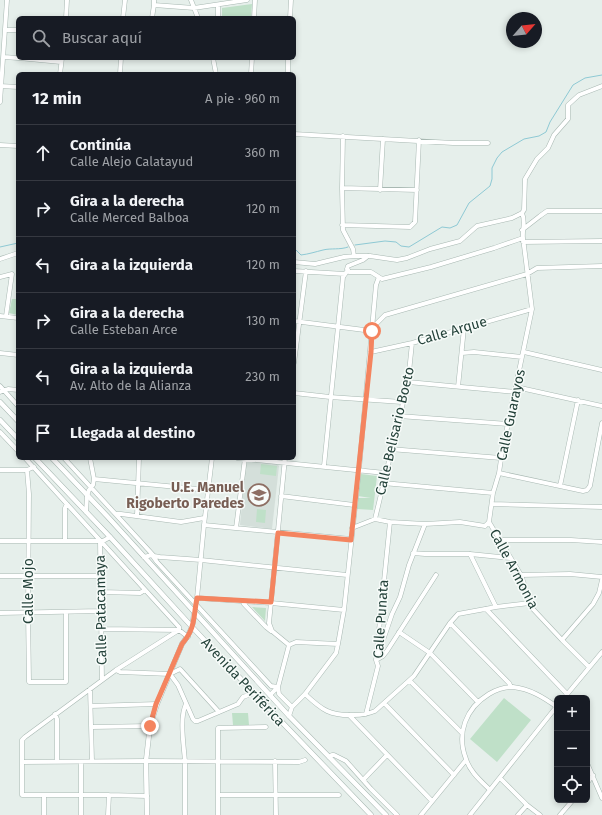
<!DOCTYPE html>
<html lang="es">
<meta charset="utf-8">
<style>
:root{--surface:#171b24;--page:#20242c;--text:#f1f3f6;--muted:#9ea1a6;--line:#363941}
body{margin:0;font-family:"Fira Sans",sans-serif;background:var(--page);color:var(--text)}
.controls{position:absolute;right:12px;bottom:12px;display:grid;overflow:hidden;border-radius:6px;box-shadow:0 2px 6px #0003}
.controls button{width:36px;height:36px;display:grid;place-items:center;padding:0;border:0;border-bottom:1px solid var(--line);background:var(--surface);color:var(--text);font:20px sans-serif}
.compass{position:absolute;left:506px;top:12px;width:36px;height:36px;border-radius:50%;background:var(--surface);box-shadow:0 2px 6px #0003;rotate:62deg}
.stop{position:absolute;width:12px;height:12px;margin:-9px;border:3px solid #f4845f;border-radius:50%;background:#fff}
.stop.end{background:#f4845f;border-color:#fff;box-shadow:0 1px 4px #0008}
.list{margin:0;padding:0;list-style:none}
h2{display:flex;justify-content:space-between;align-items:center;height:52px;margin:0;padding:0 16px;font-size:17px}
h2 small{font-size:13px;font-weight:400;color:var(--muted)}
.list li{display:grid;grid-template-columns:26px 1fr auto;gap:12px;align-items:center;box-sizing:border-box;height:56px;padding:0 16px;border-top:1px solid var(--line)}
.list b{display:block;font-size:15px;white-space:nowrap}
.list p{margin:0;font-size:13px;white-space:nowrap;color:var(--muted)}
.list em{font-size:13px;font-style:normal;color:var(--muted)}
.icon{flex:none;width:22px;height:22px;fill:none;stroke:currentColor;stroke-width:2;stroke-linecap:round;stroke-linejoin:round}
.map{position:relative;flex:none;width:602px;height:815px;overflow:hidden}
.search{position:absolute;background:var(--surface);box-shadow:0 2px 6px #0003;left:16px;top:16px;width:280px;height:44px;display:flex;align-items:center;gap:10px;box-sizing:border-box;padding:0 14px;border-radius:6px;color:var(--muted);font-size:15px}
.panel{position:absolute;background:var(--surface);box-shadow:0 2px 6px #0003;left:16px;top:72px;width:280px;height:388px;border-radius:6px}
.map>svg:first-child{display:block}
.built{fill:#d4dfda}
.green{fill:#bfe0c8}
.lines{fill:none;stroke-linecap:round;stroke-linejoin:round}
.stream{stroke:#8ec9d4;stroke-width:1}
.minor-casing{stroke:#a8b8b2;stroke-width:5}
.tertiary-casing{stroke:#a8b8b2;stroke-width:5.5}
.minor{stroke:#fff;stroke-width:4}
.tertiary{stroke:#fff;stroke-width:4.5}
.route{stroke:#f4845f;stroke-width:5}
.labels{text-anchor:middle;dominant-baseline:central;stroke-width:3;stroke-linejoin:round;paint-order:stroke}
.street-label{font-size:14px;fill:#24423a;stroke:#f7fbf9}
.education-label{font-size:14px;font-weight:bold;fill:#785e54;stroke:#f7fbf9;text-anchor:end}
</style>
<div class="map">
<svg width="602" height="815" viewBox="0 0 602 815">
<rect width="100%" height="100%" fill="#e6efeb"/>
<path class="built" d="M 247,461 L 277,464 L 279,466 L 272,529 L 240,525 L 246,462 Z"/>
<path class="green" d="M 252,4 L 251,18 L 222,18 L 222,8 Z
M 12,299 L 17,299 L 18,315 L 9,313 Z
M 261,464 L 277,466 L 276,476 L 260,474 Z
M 361,474 L 377,476 L 373,510 L 357,509 L 358,498 L 371,498 L 358,496 Z
M 257,509 L 266,510 L 265,523 L 256,522 Z
M 252,607 L 266,608 L 265,621 Z
M 504,698 L 531,720 L 497,762 L 470,739 Z
M 232,713 L 248,713 L 249,725 L 233,725 Z"/>
<g class="lines">
<path class="stream" d="M 355,245 L 385,241 L 396,242 L 401,246 L 409,247 L 442,227 L 450,228 L 457,225 L 469,203 L 490,186 L 492,179 L 492,168 L 497,158 L 502,152 L 524,139 L 539,136 L 546,132 L 550,122 L 573,85 L 585,78 L 602,75
M 0,247 L 18,243
M 294,248 L 301,255 C 309,254 315,252 323,250 C 331,248 340,250 348,247"/>
<g class="minor-casing">
<path id="minor" d="M 154,0 L 154,5 L 194,8 L 247,0
M 191,0 L 198,18
M 66,18 L 67,0
M 123,18 L 125,0
M 152,18 L 154,5
M 218,18 L 218,5
M 254,18 L 255,0
M 290,18 L 291,0
M 6,30 L 18,30
M 4,57 L 18,58
M 19,58 L 61,62
M 213,58 L 216,74
M 60,74 L 62,58
M 120,74 L 121,58
M 251,74 L 252,58
M 288,74 L 288,58
M 0,86 L 18,87
M 0,102 L 7,0
M 294,134 L 453,143 L 488,143
M 343,136 L 342,188 L 417,190
M 0,145 L 18,146
M 342,188 L 343,230 L 353,249 L 354,256
M 380,190 L 383,139
M 342,225 L 410,227 L 415,222 L 419,140
M 522,230 L 540,216 L 547,211 L 602,211
M 523,242 L 602,241
M 368,256 L 363,260 L 348,266 L 347,269 L 349,272 L 371,272 L 382,279 L 431,267 L 494,248 L 523,238
M 0,259 L 18,253
M 294,262 L 315,264 L 344,257 L 355,256 L 370,256 L 397,260 L 407,258 L 430,249 L 460,241 L 477,226 L 512,218 L 522,213 L 524,210 L 525,179 L 537,159 L 548,148 L 554,135 L 568,119 L 568,105 L 579,95 L 602,86
M 294,271 L 345,274
M 0,277 L 12,274 L 6,316
M 0,316 L 18,318
M 294,321 L 372,331
M 373,325 L 376,324 L 385,315 L 527,274 L 537,268 L 602,266
M 371,352 L 412,343 L 532,309
M 524,352 L 602,370
M 0,353 L 18,355
M 462,353 L 474,352 L 522,357
M 294,363 L 306,271
M 408,382 L 515,392
M 0,386 L 18,406
M 458,387 L 464,328
M 516,387 L 602,406
M 0,392 L 8,389 L 18,390
M 294,393 L 330,397 L 402,402
M 399,416 L 508,424
M 0,432 L 18,451
M 390,449 L 501,458
M 25,458 L 179,627 L 179,630 L 102,629
M 64,458 L 154,556 L 160,557 L 201,560 L 347,575
M 237,458 L 385,473
M 285,458 L 269,623 L 272,631 L 289,645
M 324,466 L 343,277 L 348,270
M 34,467 L 27,470 L 29,494 L 28,612 L 29,682 L 66,682 L 66,612
M 0,470 L 27,470
M 499,473 L 583,491 L 587,490 L 590,486 L 602,423
M 94,479 L 208,490
M 383,483 L 493,493
M 560,486 L 578,400
M 281,496 L 354,505
M 492,504 L 602,507
M 86,512 L 87,496 L 89,490 L 93,485 L 94,479 L 90,458
M 116,514 L 121,514 L 181,522 L 204,518
M 137,516 L 139,458
M 375,519 L 408,382 L 412,343
M 489,522 L 493,493 L 499,473 L 502,452 L 532,309 L 523,238 C 522,229 526,222 522,213
M 489,522 L 521,575 L 532,608 L 562,640 L 589,667
M 204,525 L 351,539
M 236,528 L 245,458
M 352,528 L 375,519 L 390,522 L 425,524 L 460,522 L 485,526 L 489,522
M 65,540 L 65,508 L 67,504
M 501,540 L 571,540 L 602,542
M 0,541 L 103,541 L 110,537
M 100,541 L 102,680
M 413,553 L 425,554 L 470,554 L 510,558
M 470,554 L 496,607
M 144,557 L 152,555 L 157,562 L 271,686 L 278,687 L 270,695
M 521,575 L 570,574 L 602,577
M 0,576 L 102,576
M 101,592 L 140,593 L 145,590
M 197,598 L 271,603 L 344,610
M 243,601 L 244,604 L 266,627 L 271,631
M 486,609 L 567,694
M 0,613 L 101,611
M 194,613 L 197,598 L 204,525 L 212,458
M 450,623 L 509,683 L 511,687
M 399,632 L 430,653 L 478,702
M 562,640 L 593,604 L 599,593 L 602,580
M 289,645 L 296,642 L 338,644
M 378,655 L 392,614 L 400,597 L 409,565 L 425,524
M 376,660 L 383,656 L 387,651 L 436,575
M 116,670 L 120,672 L 170,674 L 180,669 L 219,712
M 170,674 L 178,685 L 193,719 L 195,721 L 198,721 L 238,704 L 243,697 L 254,693
M 410,681 L 462,733
M 90,689 L 92,761
M 305,694 C 322,710 330,716 354,715 C 362,715 368,714 375,711 L 414,676 L 450,623 L 458,614 L 496,607 L 530,603
M 564,698 L 602,652
M 384,703 L 454,775
M 91,706 L 157,704
M 292,707 L 305,694 L 336,653 L 338,644 L 344,610 L 359,470 L 376,285 L 379,277
M 55,714 L 57,719 L 57,761
M 366,714 L 378,666 L 376,660 L 390,522
M 349,715 L 432,801
M 289,716 L 292,707 L 279,694 L 278,687 L 289,645
M 92,727 L 150,726
M 329,757 L 332,755 L 334,755 L 346,761 L 371,789 L 397,815
M 275,761 L 276,815
M 23,762 L 146,761 L 299,762 L 305,760
M 587,763 L 602,798
M 500,778 L 527,805 L 540,815
M 363,780 L 387,755
M 587,783 L 593,775
M 490,790 C 481,781 470,772 466,759 C 456,733 466,708 489,694 C 496,690 505,687 513,687 C 530,689 543,697 557,707
M 44,795 L 44,815
M 218,795 L 339,795
M 147,796 L 109,795 L 22,795 L 22,740 L 25,737 L 116,670 L 179,630 L 188,637
M 81,815 L 81,762
M 108,815 L 109,795
M 185,815 C 185,797 185,780 185,762 C 184,746 179,718 186,704
M 218,815 L 218,728 L 266,727
M 421,815 L 466,760
M 470,815 L 557,706
M 518,815 L 527,805
M 560,815 L 573,800"/>
</g>
<g class="tertiary-casing">
<path id="tertiary" d="M 0,402 L 18,421
M 0,420 L 18,439
M 35,458 L 110,537 L 193,628 L 254,693 L 371,815
M 52,458 L 107,516 L 289,716 L 386,815
M 147,815 L 146,761 L 150,726 L 157,704 L 182,644 C 191,632 193,627 194,613"/>
</g>
<use href="#minor" class="minor"/>
<use href="#tertiary" class="tertiary"/>
</g>
<g class="lines">
<path class="route" d="M 150,726 L 156,704 L 182,644 C 196,627 193,618 197,598 L 271,602 L 278,533 L 351,540 L 371,352 L 372,331"/>
</g>
<defs>
<g id="school-ring" transform="scale(1.15)"><circle r="9.5" fill="#f7fbf9" stroke="#8d6e63" stroke-width="1.5"/><path d="M0-5L7-2L0 1L-7-2ZM-4 1L0 2.5L4 1V4Q0 6-4 4Z" fill="#8d6e63"/></g>
</defs>
<g fill-rule="evenodd">
<use href="#school-ring" x="259" y="495"/>
</g>
<g class="labels">
<g class="street-label">
<text transform="translate(452 331) rotate(-16)">Calle Arque</text>
<text transform="translate(511 415) rotate(-78)">Calle Guarayos</text>
<text transform="translate(395 431) rotate(-77)">Calle Belisario Boeto</text>
<text transform="translate(514 569) rotate(62)">Calle Armonia</text>
<text transform="translate(28 591) rotate(-90)">Calle Mojo</text>
<text transform="translate(101 610) rotate(-91)">Calle Patacamaya</text>
<text transform="translate(381 619) rotate(-86)">Calle Punata</text>
<text transform="translate(243 682) rotate(47)">Avenida Periférica</text>
</g>
<g class="education-label">
<text x="244" y="487">U.E. Manuel<tspan x="244" dy="16">Rigoberto Paredes</tspan></text>
</g>
</g>
</svg>
<div class="controls">
<button>+</button>
<button>−</button>
<button><svg class="icon" aria-label="locate" viewBox="0 0 24 24"><circle cx="12" cy="12" r="6"/><path d="M12 2v4M12 18v4M2 12h4M18 12h4"/></svg></button>
</div>
<svg class="compass" viewBox="-18 -18 36 36"><path d="M0-13l5 13h-10z" fill="#e53935"/><path d="M0 13l5-13h-10z" fill="#9ea1a6"/></svg>
<div class="stop" style="left:372px;top:331px"></div>
<div class="stop end" style="left:150px;top:726px"></div>
<div class="search"><svg class="icon" aria-label="search" viewBox="0 0 24 24"><circle cx="10" cy="10" r="6"/><path d="M15 15l6 6"/></svg>Buscar aquí</div>
<section class="panel">
<h2>12 min<small>A pie · 960 m</small></h2>
<ul class="list">
<li><svg class="icon" aria-label="ahead" viewBox="0 0 24 24"><path d="M12 20V5M6 11l6-6 6 6"/></svg><div><b>Continúa</b><p>Calle Alejo Calatayud</p></div><em>360 m</em></li>
<li><svg class="icon" aria-label="right" viewBox="0 0 24 24"><path d="M7 20v-9h11M14 6l5 5-5 5"/></svg><div><b>Gira a la derecha</b><p>Calle Merced Balboa</p></div><em>120 m</em></li>
<li><svg class="icon" aria-label="left" viewBox="0 0 24 24"><path d="M17 20v-9H6M10 6l-5 5 5 5"/></svg><div><b>Gira a la izquierda</b></div><em>120 m</em></li>
<li><svg class="icon" aria-label="right" viewBox="0 0 24 24"><path d="M7 20v-9h11M14 6l5 5-5 5"/></svg><div><b>Gira a la derecha</b><p>Calle Esteban Arce</p></div><em>130 m</em></li>
<li><svg class="icon" aria-label="left" viewBox="0 0 24 24"><path d="M17 20v-9H6M10 6l-5 5 5 5"/></svg><div><b>Gira a la izquierda</b><p>Av. Alto de la Alianza</p></div><em>230 m</em></li>
<li><svg class="icon" aria-label="arrive" viewBox="0 0 24 24"><path d="M6 21V4h12l-3 4 3 4H6"/></svg><div><b>Llegada al destino</b></div></li>
</ul>
</section>
</div>
